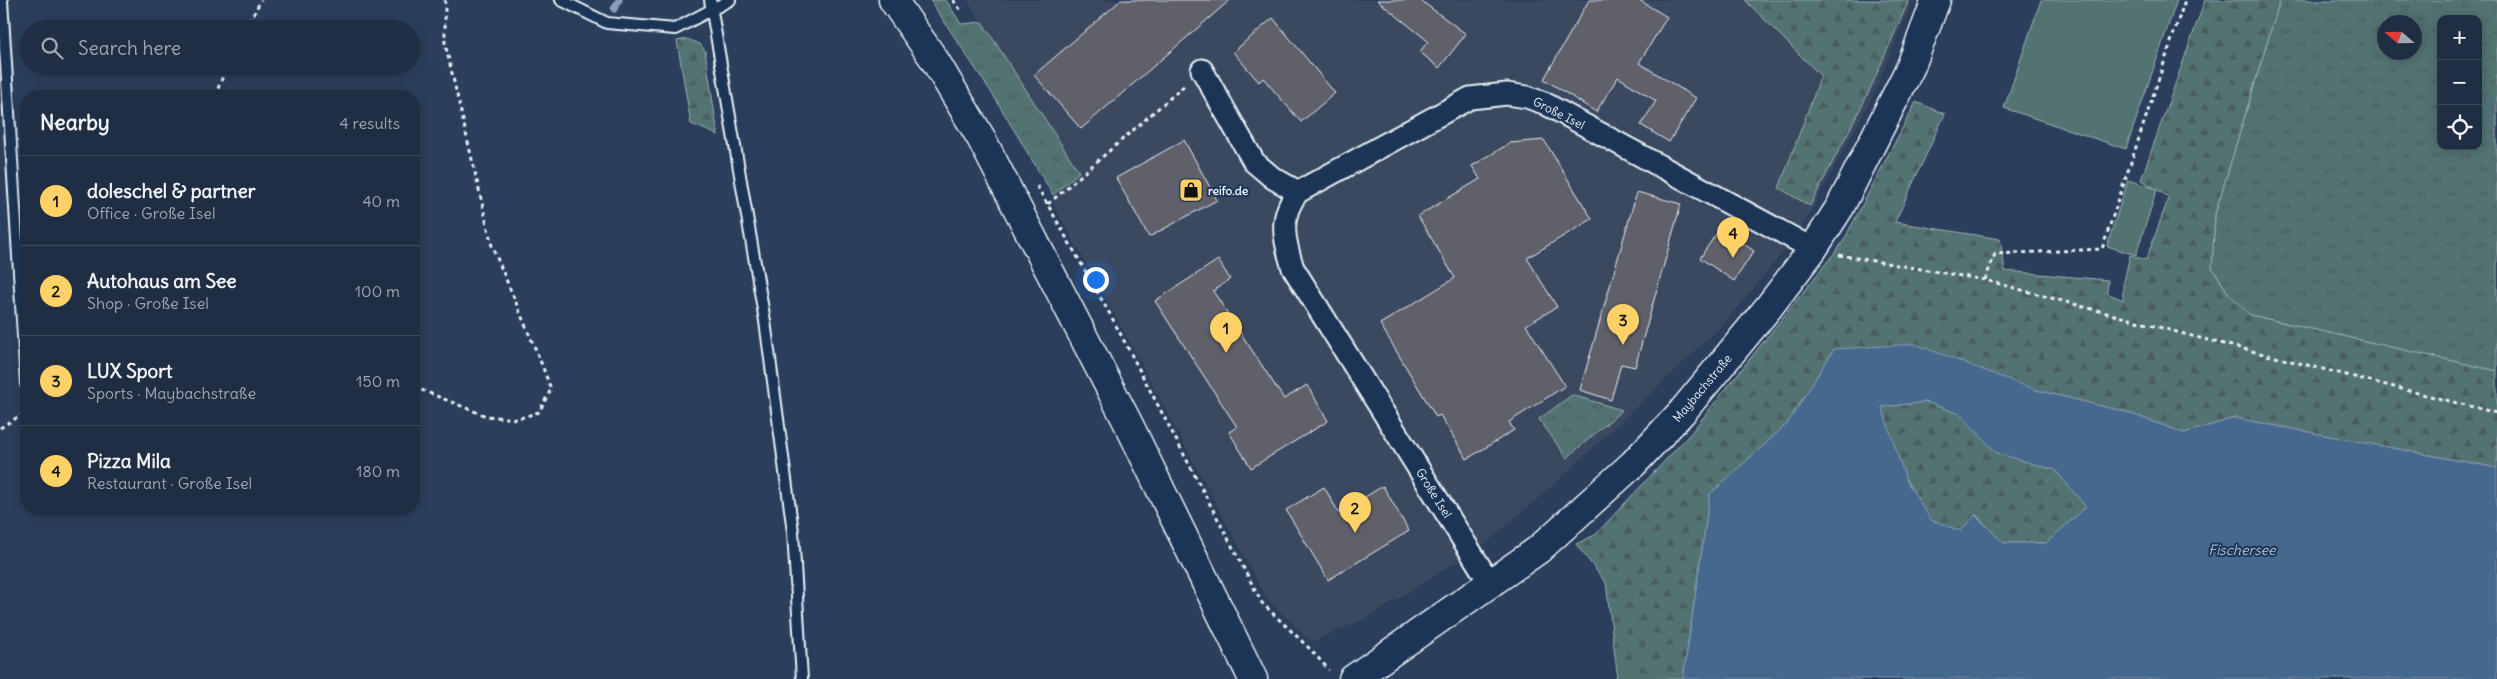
<!DOCTYPE html>
<meta charset="utf-8">
<style>
:root{--surface:#202e44;--page:#28364b;--text:#f1f3f6;--muted:#a2a8b2;--line:#3d4a5d;--accent:#ffd166}
body{margin:0;font-family:Delius,sans-serif;background:var(--page);color:var(--text)}
.controls{position:absolute;right:15px;top:15px;display:grid;overflow:hidden;border-radius:10px;box-shadow:0 2px 12px #0003}
.controls button{width:45px;height:45px;display:grid;place-items:center;padding:0;border:0;border-bottom:1px solid var(--line);background:var(--surface);color:var(--text);font:25px sans-serif}
.compass{position:absolute;left:2377px;top:15px;width:45px;height:45px;border-radius:50%;background:var(--surface);box-shadow:0 2px 12px #0003;rotate:290deg}
.you{position:absolute;left:1095px;top:279px;width:18px;height:18px;margin:-12px;border:4px solid #fff;border-radius:50%;background:#1a73e8;box-shadow:0 0 0 8px #1a73e833}
.badge{display:grid;place-items:center;width:32px;height:32px;border-radius:50%;background:var(--accent);color:#111;font-size:16px;font-weight:700}
.pin{position:absolute;translate:-50% -41px;filter:drop-shadow(0 1px 2px #0008)}
.pin::after{content:'';position:absolute;top:26px;width:18px;height:15px;background:inherit;clip-path:polygon(0 0,100% 0,50% 100%)}
.list{margin:0;padding:0;list-style:none}
h2{display:flex;justify-content:space-between;align-items:center;height:65px;margin:0;padding:0 20px;font-size:21px}
h2 small{font-size:16px;font-weight:400;color:var(--muted)}
.list li{display:grid;grid-template-columns:32px 1fr auto;gap:15px;align-items:center;box-sizing:border-box;height:90px;padding:0 20px;border-top:1px solid var(--line)}
.list b{display:block;font-size:19px;white-space:nowrap}
.list p{margin:0;font-size:16px;white-space:nowrap;color:var(--muted)}
.list em{font-size:16px;font-style:normal;color:var(--muted)}
.icon{flex:none;width:28px;height:28px;fill:none;stroke:currentColor;stroke-width:2;stroke-linecap:round;stroke-linejoin:round}
.map{position:relative;flex:none;width:2497px;height:679px;overflow:hidden}
.search{position:absolute;background:var(--surface);box-shadow:0 2px 12px #0003;left:20px;top:20px;width:400px;height:55px;display:flex;align-items:center;gap:12px;box-sizing:border-box;padding:0 18px;border-radius:28px;color:var(--muted);font-size:19px}
.panel{position:absolute;background:var(--surface);box-shadow:0 2px 12px #0003;left:20px;top:90px;width:400px;height:425px;border-radius:20px}
.map>svg:first-child{display:block}
.built{fill:#3b4860}
.grass{fill:url(#grass-tufts);stroke:#9db2b5;fill-rule:evenodd}
.forest{fill:url(#forest-firs);stroke:#9db2b5}
.pitch{fill:#527272;stroke:#9db2b5}
.water{fill:#47688d;stroke:#879fb8;fill-rule:evenodd}
.lines{fill:none;stroke-linecap:round;stroke-linejoin:round}
.stream{stroke:#879fb8;stroke-width:7}
.building{fill:#61616b;stroke:#e8f1f8}
.lane-casing{stroke:#e8f1f8;stroke-width:14}
.street-casing{stroke:#e8f1f8;stroke-width:25}
.secondary-casing{stroke:#e8f1f8;stroke-width:31}
.path{stroke:#e8f1f8;stroke-width:3;stroke-dasharray:4 4;stroke-linecap:butt}
.lane{stroke:#1d3557;stroke-width:10}
.street{stroke:#1d3557;stroke-width:21}
.secondary{stroke:#1d3557;stroke-width:28}
.labels{text-anchor:middle;dominant-baseline:central;stroke-width:4;stroke-linejoin:round;paint-order:stroke}
.street-label{font-size:12px;fill:#e8f1f8;stroke:#1d3557}
.poi-label{font-size:12px;font-weight:bold;fill:#e8f1f8;stroke:#1d3557;text-anchor:start}
.water-label{font-size:14px;font-style:italic;fill:#b0c1d3;stroke:#1d3557}
</style>
<div class="map">
<svg width="2497" height="679" viewBox="0 0 2497 679">
<defs>
<pattern id="grass-tufts" width="24" height="20" patternUnits="userSpaceOnUse" patternTransform="scale(1.25)"><rect width="24" height="20" fill="#527272"/><path d="M3 7l-1-3M5 7V3M7 7l1-3M15 17l-1-3M17 17v-4M19 17l1-3" fill="none" stroke="#4b5b5c"/></pattern>
<pattern id="forest-firs" width="22" height="20" patternUnits="userSpaceOnUse" patternTransform="scale(1.25)"><rect width="22" height="20" fill="#527272"/><path d="M5 1l3.5 6h-7zM16 11l3.5 6h-7z" fill="#4b5b5c"/></pattern>
</defs>
<rect width="100%" height="100%" fill="#2b3e5b"/>
<filter id="ink" filterUnits="userSpaceOnUse"><feTurbulence type="fractalNoise" baseFrequency=".02" numOctaves="2"/><feDisplacementMap in="SourceGraphic" scale="10" xChannelSelector="R" yChannelSelector="G"/><feConvolveMatrix kernelMatrix="1 2 1 2 8 2 1 2 1" color-interpolation-filters="sRGB"/></filter>
<g filter="url(#ink)">
<path class="built" d="M 967,0 L 1745,0 L 1821,76 L 1779,187 L 1809,206 L 1867,96 L 1909,0 L 1913,0 L 1870,102 L 1798,234 L 1723,325 L 1561,478 L 1489,541 L 1371,616 L 1312,642 L 1267,599 L 1114,313 L 1054,206 L 1053,195 L 1079,172 Z"/>
<path class="grass" d="M 930,0 L 946,0 L 961,24 L 982,22 L 1079,172 L 1053,195 L 993,95 Z
M 2280,0 L 2497,0 L 2497,371 L 2250,315 L 2228,293 L 2212,267 L 2215,214 ZM 2441,19 L 2478,19 L 2478,146 L 2441,146 ZM 2384,22 L 2414,22 L 2414,52 L 2384,52 Z
M 1572,395 L 1622,410 L 1567,458 L 1539,419 Z"/>
<path class="forest" d="M 1745,0 L 1909,0 L 1867,96 L 1810,206 L 1779,188 L 1821,76 Z
M 2205,0 L 2280,0 L 2215,214 L 2212,267 L 2228,293 L 2250,315 L 2497,371 L 2497,468 L 2235,418 L 2184,433 L 2126,412 L 2036,390 L 1834,349 L 1787,424 L 1710,494 L 1683,679 L 1616,679 L 1617,672 L 1606,583 L 1576,544 L 1595,535 L 1690,434 L 1843,242 L 1916,102 L 1945,114 L 1895,222 L 2000,239 L 2005,271 L 2108,280 L 2107,293 L 2123,300 L 2123,286 L 2130,255 L 2146,260 L 2169,197 L 2141,180 Z
M 687,39 L 700,44 L 705,51 L 718,135 L 691,124 L 677,41 Z
M 1926,402 L 1960,414 L 1996,453 L 2055,470 L 2086,507 L 2046,543 L 2004,543 L 1976,515 L 1961,531 L 1931,521 L 1906,480 L 1881,407 Z"/>
<path class="pitch" d="M 2041,0 L 2177,0 L 2126,149 L 2004,108 Z
M 2128,180 L 2157,189 L 2136,255 L 2107,246 Z"/>
<path class="water" d="M 1915,344 L 2036,390 L 2126,412 L 2184,433 L 2235,418 L 2497,468 L 2497,679 L 1683,679 L 1710,494 L 1787,424 L 1834,349 ZM 1926,402 L 1960,414 L 1996,453 L 2055,470 L 2086,507 L 2046,543 L 2004,543 L 1975,515 L 1961,531 L 1931,520 L 1906,480 L 1882,407 Z"/>
<g class="lines">
<path class="stream" d="M 614,9 L 619,0"/>
</g>
<path class="building" d="M 1121,0 L 1230,0 L 1081,129 L 1034,75 Z
M 1377,0 L 1420,0 L 1466,34 L 1439,68 L 1420,52 L 1428,41 Z
M 1589,0 L 1639,0 L 1667,17 L 1639,63 L 1696,98 L 1669,142 L 1641,125 L 1656,101 L 1618,77 L 1596,112 L 1544,79 Z
M 1273,18 L 1335,93 L 1301,122 L 1263,78 L 1259,82 L 1233,52 Z
M 1184,140 L 1217,200 L 1149,237 L 1116,178 Z
M 1544,140 L 1592,219 L 1527,258 L 1557,307 L 1526,325 L 1565,386 L 1509,422 L 1514,430 L 1467,459 L 1440,415 L 1436,417 L 1380,324 L 1455,278 L 1418,216 L 1480,179 L 1472,166 L 1510,143 Z
M 1637,192 L 1681,204 L 1635,367 L 1621,364 L 1611,400 L 1580,390 Z
M 1720,228 L 1754,251 L 1734,281 L 1700,258 Z
M 1218,260 L 1230,279 L 1213,291 L 1284,399 L 1307,385 L 1328,421 L 1251,468 L 1229,432 L 1237,427 L 1155,301 Z
M 1383,486 L 1409,531 L 1328,580 L 1286,510 L 1324,487 L 1339,513 Z"/>
<g class="lines">
<g class="lane-casing">
<path id="lane" d="M 2,0 L 26,384
M 561,0 L 607,23 L 675,29 L 730,0
M 710,0 L 765,321 L 793,532 L 802,679"/>
</g>
<g class="street-casing">
<path id="street" d="M 1202,70 L 1254,162 L 1273,178 L 1298,192
M 1490,583 L 1293,268 C 1284,240 1278,217 1298,192 L 1470,98 L 1507,94 L 1527,97 L 1544,103 L 1813,249"/>
</g>
<g class="secondary-casing">
<path id="secondary" d="M 893,0 L 934,59 L 981,138 L 1129,425 L 1253,679
M 1353,679 L 1538,550 L 1633,464 L 1682,412 L 1768,308 L 1813,249 L 1840,207 L 1911,66 L 1936,0"/>
</g>
<path class="path" d="M 953,0 L 962,12
M 246,29 L 261,0
M 215,96 L 227,66
M 1037,186 L 1111,316 L 1262,603 L 1310,649 L 1329,670
M 1048,204 L 1185,85
M 1839,255 L 1985,280 L 2188,335 L 2497,413
M 1985,280 L 1995,254 L 2102,249 L 2185,0
M 414,387 L 486,416 L 517,419 L 539,412 L 551,389 L 540,360 L 492,246 L 445,43 L 445,0
M 0,428 L 26,412"/>
<use href="#lane" class="lane"/>
<use href="#street" class="street"/>
<use href="#secondary" class="secondary"/>
</g>
</g>
<defs>
<g id="shop-square" transform="scale(1.25)"><rect x="-9" y="-9" width="18" height="18" rx="4" fill="#ffd166" stroke="#1d3557"/><path d="M-5-2.5h2.3a2.7 3.5 0 0 1 5.4 0H5L5.5 6h-11ZM-1.5-2.5h3a1.5 2.3 0 0 0-3 0Z" fill="#111"/></g>
</defs>
<g fill-rule="evenodd">
<use href="#shop-square" x="1191" y="190"/>
</g>
<g class="labels">
<g class="street-label">
<text transform="translate(1559 113) rotate(27)">Große Isel</text>
<text transform="translate(1702 388) rotate(-50)">Maybachstraße</text>
<text transform="translate(1434 493) rotate(58)">Große Isel</text>
</g>
<g class="poi-label">
<text x="1208" y="190">reifo.de</text>
</g>
<g class="water-label">
<text x="2242" y="550">Fischersee</text>
</g>
</g>
</svg>
<div class="controls">
<button>+</button>
<button>−</button>
<button><svg class="icon" aria-label="locate" viewBox="0 0 24 24"><circle cx="12" cy="12" r="6"/><path d="M12 2v4M12 18v4M2 12h4M18 12h4"/></svg></button>
</div>
<svg class="compass" viewBox="-18 -18 36 36"><path d="M0-13l5 13h-10z" fill="#e53935"/><path d="M0 13l5-13h-10z" fill="#a2a8b2"/></svg>
<div class="you"></div>
<div class="pin badge" style="left:1226px;top:353px">1</div>
<div class="pin badge" style="left:1355px;top:533px">2</div>
<div class="pin badge" style="left:1623px;top:345px">3</div>
<div class="pin badge" style="left:1733px;top:258px">4</div>
<div class="search"><svg class="icon" aria-label="search" viewBox="0 0 24 24"><circle cx="10" cy="10" r="6"/><path d="M15 15l6 6"/></svg>Search here</div>
<section class="panel">
<h2>Nearby<small>4 results</small></h2>
<ul class="list">
<li><span class="badge">1</span><div><b>doleschel &amp; partner</b><p>Office · Große Isel</p></div><em>40 m</em></li>
<li><span class="badge">2</span><div><b>Autohaus am See</b><p>Shop · Große Isel</p></div><em>100 m</em></li>
<li><span class="badge">3</span><div><b>LUX Sport</b><p>Sports · Maybachstraße</p></div><em>150 m</em></li>
<li><span class="badge">4</span><div><b>Pizza Mila</b><p>Restaurant · Große Isel</p></div><em>180 m</em></li>
</ul>
</section>
</div>
